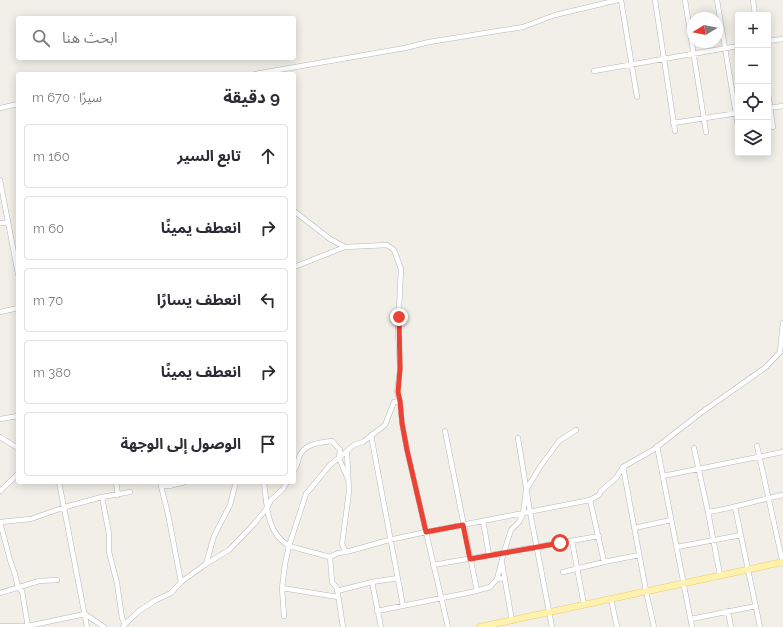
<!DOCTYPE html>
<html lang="ar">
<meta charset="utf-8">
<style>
:root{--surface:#fff;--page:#f7f7f7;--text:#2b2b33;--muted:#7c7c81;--line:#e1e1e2}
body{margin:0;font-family:Raleway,"Noto Sans Arabic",sans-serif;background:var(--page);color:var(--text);direction:rtl}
.controls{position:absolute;right:12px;top:12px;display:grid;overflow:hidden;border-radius:4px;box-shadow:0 2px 10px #0003}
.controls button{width:36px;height:36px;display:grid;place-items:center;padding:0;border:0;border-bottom:1px solid var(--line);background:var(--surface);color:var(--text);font:20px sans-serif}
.compass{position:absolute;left:687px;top:12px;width:36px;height:36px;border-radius:50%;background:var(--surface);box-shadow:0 2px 10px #0003;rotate:260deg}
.stop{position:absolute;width:12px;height:12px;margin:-9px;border:3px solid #ea4335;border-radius:50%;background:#fff}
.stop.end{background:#ea4335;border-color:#fff;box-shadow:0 1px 4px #0008}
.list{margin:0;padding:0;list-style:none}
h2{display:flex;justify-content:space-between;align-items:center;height:52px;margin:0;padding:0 16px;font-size:17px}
h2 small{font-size:13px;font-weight:400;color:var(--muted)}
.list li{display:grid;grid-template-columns:26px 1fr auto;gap:12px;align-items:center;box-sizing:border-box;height:64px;margin:0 8px 8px;padding:0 8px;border:1px solid var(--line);border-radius:4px}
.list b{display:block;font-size:15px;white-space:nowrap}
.list em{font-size:13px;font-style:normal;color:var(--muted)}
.icon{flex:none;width:22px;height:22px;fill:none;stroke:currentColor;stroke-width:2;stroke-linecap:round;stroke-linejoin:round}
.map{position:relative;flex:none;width:783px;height:627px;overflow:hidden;direction:ltr}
.search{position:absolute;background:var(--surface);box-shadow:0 2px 10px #0003;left:16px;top:16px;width:280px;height:44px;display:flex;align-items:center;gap:10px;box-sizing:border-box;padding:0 14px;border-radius:4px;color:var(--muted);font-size:15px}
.panel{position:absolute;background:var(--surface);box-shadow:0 2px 10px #0003;left:16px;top:72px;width:280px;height:412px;border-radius:4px;direction:rtl}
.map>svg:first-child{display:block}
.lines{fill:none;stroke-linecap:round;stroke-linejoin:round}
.minor-casing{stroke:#b5b8bc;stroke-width:5.5}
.major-casing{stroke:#f2c960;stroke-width:7}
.minor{stroke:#fff;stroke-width:4.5}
.major{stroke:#fff2af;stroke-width:6}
.route{stroke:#ea4335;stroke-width:5}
</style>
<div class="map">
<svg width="783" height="627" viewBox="0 0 783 627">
<rect width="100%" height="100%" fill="#f1efe8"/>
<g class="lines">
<g class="minor-casing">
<path id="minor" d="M 621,0 L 637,97
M 655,0 L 675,131
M 685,0 L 706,132
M 717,0 L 738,126
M 753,0 L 755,15
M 768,41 L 783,39
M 594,71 L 738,46
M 255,74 L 405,48 L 429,42 L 523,27 L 555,15 L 618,0
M 768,93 L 773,127
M 0,108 L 18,104
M 769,108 L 783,106
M 673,123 L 738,113
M 0,180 L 18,274
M 294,211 L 330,239 L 345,247 L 387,245 L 394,250 L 401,269 L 398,330 L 400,369 L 397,392 L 400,401 L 402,423 L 407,450 L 448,627
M 0,223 L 8,223
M 294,267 L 345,247
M 0,312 L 18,308
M 0,419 L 18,416
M 445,431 L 477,591
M 371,435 L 403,606
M 0,437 L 18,448
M 518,438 L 530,512 L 552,627
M 657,446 L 692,627
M 757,446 L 783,564
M 694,448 L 708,512 L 720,575
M 623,467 L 646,591 L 654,627
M 294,470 C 299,464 297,461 300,455 C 306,443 320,443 332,441 L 340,450 L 339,458 L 347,477
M 663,476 L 783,452
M 59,482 L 87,627
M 116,482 L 118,495
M 160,482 L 168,514 L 181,582
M 264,482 C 267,506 266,532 289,546 L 330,557
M 161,486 L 169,486 L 185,482
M 0,491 L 18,474
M 102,497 L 109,534 L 109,552 L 117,583 L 122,618 L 125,624
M 590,500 L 604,562
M 735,507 L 760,627
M 708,512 C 734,508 758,500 783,495
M 483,521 L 489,555
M 0,522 L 31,519 L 65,507 L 102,497 L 130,492
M 0,522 L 10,560 L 15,574 L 18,588 L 22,591 L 28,627
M 634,528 L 671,520
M 572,541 L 584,605
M 677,547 L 741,535
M 346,552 L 342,544 L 349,492 L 347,452
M 502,563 L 512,621
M 206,564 L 229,550 L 254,524 L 267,508 L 271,500 L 283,489 L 287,482
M 433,565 L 599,536
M 563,572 L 604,562 L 639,555
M 497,579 L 504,552 L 511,530 L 519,522 L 523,514 L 526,490 L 540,467 L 559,441 L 576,430
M 372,582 L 381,627
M 282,588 L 338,597
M 337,591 L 372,582 L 398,578
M 0,593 L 39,581 L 57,580
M 611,599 L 617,627
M 377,611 L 472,592 L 490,587 L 497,579 L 505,578
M 728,611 L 731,627
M 284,616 L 282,588 L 285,564 L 289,546 L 306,494 L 330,465 L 354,445 L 363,442 L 385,425 L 394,402 L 400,401
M 691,619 L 756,606
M 0,626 L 28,626 L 85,614 L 104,627
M 123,627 L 125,624 L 139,611 L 156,600 L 171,593 L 181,582 L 206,564 L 214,536 L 230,505 L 236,482
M 343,627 L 337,588 L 332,582 L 330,557 L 338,553 L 346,552 L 389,540 L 426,532 L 590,500 L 599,495 L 601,491 L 616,478 L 623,467 L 653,450 L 702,412 L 766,367 L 780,352 L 783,323"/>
</g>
<g class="major-casing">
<path id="major" d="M 480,627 L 783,562"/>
</g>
<use href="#minor" class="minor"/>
<use href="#major" class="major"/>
</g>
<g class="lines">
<path class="route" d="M 399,317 L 400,369 L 398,392 L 400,401 L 402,423 L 407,450 L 426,532 L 463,525 L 470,559 L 560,543"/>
</g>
</svg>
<div class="controls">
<button>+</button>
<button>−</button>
<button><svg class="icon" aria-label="locate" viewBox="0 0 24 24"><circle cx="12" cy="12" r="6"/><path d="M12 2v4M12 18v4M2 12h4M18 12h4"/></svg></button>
<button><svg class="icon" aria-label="layers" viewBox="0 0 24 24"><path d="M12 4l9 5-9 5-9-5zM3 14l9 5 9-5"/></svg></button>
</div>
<svg class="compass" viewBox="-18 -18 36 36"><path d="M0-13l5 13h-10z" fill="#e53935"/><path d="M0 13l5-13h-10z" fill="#7c7c81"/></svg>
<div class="stop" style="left:560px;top:543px"></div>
<div class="stop end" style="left:399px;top:317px"></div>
<div class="search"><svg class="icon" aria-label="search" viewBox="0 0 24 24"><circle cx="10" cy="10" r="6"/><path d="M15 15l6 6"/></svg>ابحث هنا</div>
<section class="panel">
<h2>9 دقيقة<small>سيرًا · 670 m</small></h2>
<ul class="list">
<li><svg class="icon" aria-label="ahead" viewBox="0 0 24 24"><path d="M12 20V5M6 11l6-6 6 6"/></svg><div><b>تابع السير</b></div><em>160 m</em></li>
<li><svg class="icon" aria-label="right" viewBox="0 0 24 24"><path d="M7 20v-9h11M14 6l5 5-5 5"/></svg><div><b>انعطف يمينًا</b></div><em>60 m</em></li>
<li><svg class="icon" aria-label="left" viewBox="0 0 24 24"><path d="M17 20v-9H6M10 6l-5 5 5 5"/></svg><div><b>انعطف يسارًا</b></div><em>70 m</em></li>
<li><svg class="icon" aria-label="right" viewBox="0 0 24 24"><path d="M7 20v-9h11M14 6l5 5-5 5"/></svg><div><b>انعطف يمينًا</b></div><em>380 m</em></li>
<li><svg class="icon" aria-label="arrive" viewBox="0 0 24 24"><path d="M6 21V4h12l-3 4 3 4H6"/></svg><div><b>الوصول إلى الوجهة</b></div></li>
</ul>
</section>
</div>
